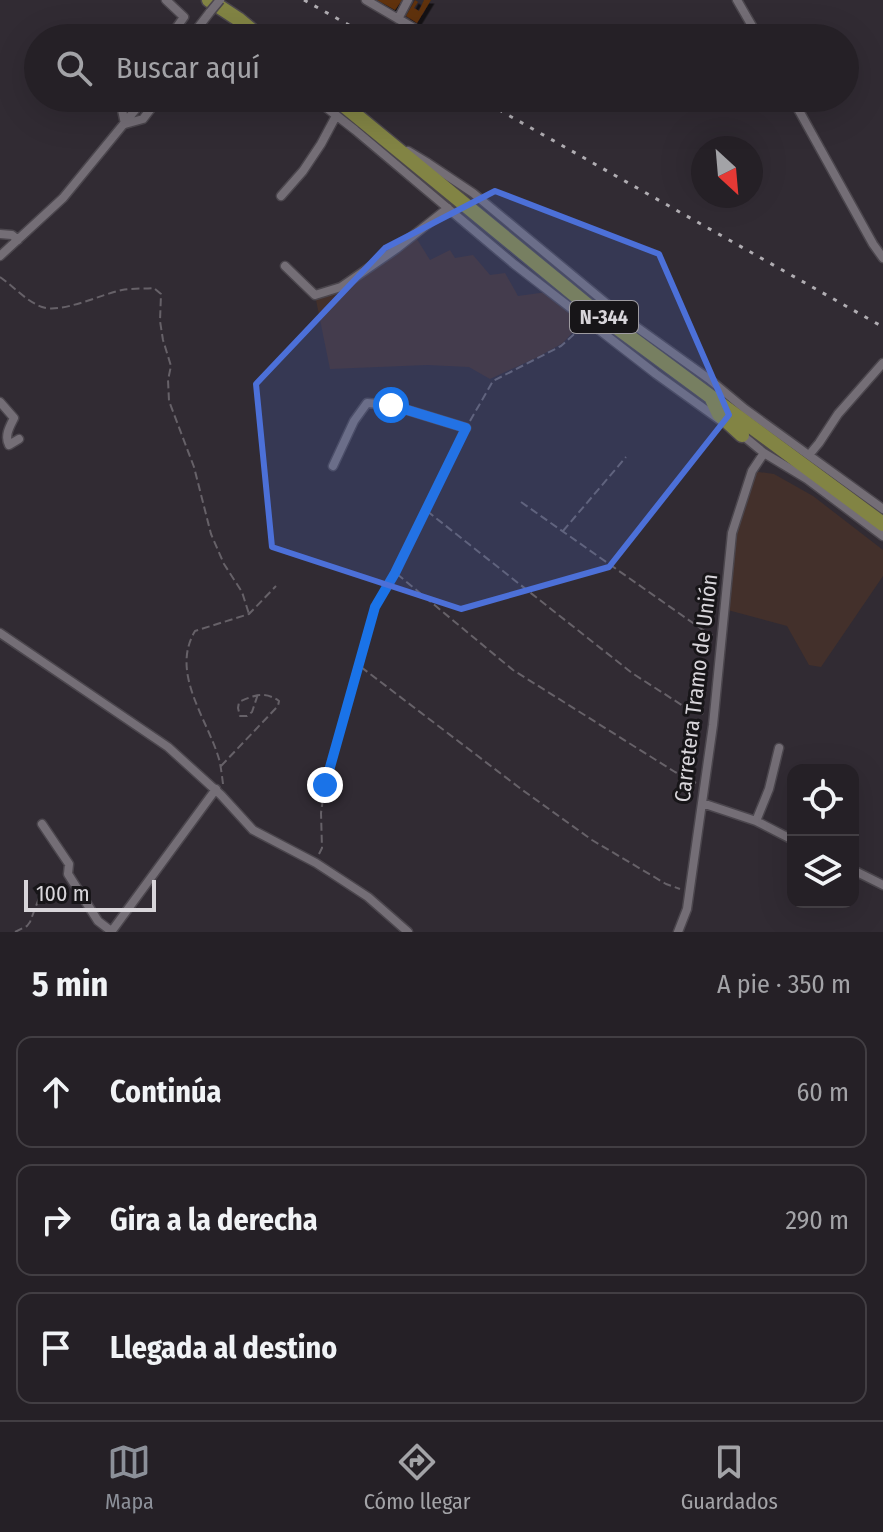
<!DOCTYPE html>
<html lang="es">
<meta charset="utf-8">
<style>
:root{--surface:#252026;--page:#312d32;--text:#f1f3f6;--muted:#a3a3a7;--line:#423e43;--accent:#8c9099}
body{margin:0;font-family:"Fira Sans Condensed",sans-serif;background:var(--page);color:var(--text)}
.controls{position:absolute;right:24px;bottom:24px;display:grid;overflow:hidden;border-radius:16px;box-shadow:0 8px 32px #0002}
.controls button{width:72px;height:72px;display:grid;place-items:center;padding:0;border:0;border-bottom:2px solid var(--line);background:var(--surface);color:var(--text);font:40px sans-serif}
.compass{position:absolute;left:691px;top:136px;width:72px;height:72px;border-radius:50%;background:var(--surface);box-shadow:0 8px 32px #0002;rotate:154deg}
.scale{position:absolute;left:24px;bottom:20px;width:132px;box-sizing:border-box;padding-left:8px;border:4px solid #d8d5da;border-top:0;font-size:22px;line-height:28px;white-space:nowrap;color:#d8d5da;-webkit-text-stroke:6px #171518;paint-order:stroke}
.stop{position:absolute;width:24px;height:24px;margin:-18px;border:6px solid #1a73e8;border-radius:50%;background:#fff}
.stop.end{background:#1a73e8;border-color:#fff;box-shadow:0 2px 8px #0008}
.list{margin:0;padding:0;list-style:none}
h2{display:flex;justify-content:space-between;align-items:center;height:104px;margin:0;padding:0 32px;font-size:34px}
h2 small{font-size:26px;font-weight:400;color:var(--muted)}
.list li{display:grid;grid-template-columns:52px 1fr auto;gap:24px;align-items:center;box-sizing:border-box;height:112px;margin:0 16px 16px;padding:0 16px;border:2px solid var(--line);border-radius:16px}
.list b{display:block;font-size:30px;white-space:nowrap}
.list em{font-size:26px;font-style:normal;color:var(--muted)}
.icon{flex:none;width:44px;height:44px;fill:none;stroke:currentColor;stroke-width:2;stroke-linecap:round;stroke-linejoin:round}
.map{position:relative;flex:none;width:883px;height:932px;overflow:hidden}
.search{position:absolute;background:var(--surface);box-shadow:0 8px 32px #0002;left:24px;right:24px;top:24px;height:88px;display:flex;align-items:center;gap:20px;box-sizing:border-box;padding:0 28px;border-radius:44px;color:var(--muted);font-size:30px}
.sheet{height:488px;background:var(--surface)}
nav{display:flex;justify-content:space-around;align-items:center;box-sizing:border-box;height:112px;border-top:2px solid var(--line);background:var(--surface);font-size:22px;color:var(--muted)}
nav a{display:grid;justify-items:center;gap:4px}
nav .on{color:var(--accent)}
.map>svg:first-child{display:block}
.industrial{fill:#43302b}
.building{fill:#60310a;filter:url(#shadow)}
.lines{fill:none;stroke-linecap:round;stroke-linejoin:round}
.minor-casing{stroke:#4b464d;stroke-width:11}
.trunk-casing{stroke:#4b464d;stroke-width:17}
.path{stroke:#666168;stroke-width:2;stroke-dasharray:8 4;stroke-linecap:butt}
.minor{stroke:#746e76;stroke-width:8}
.trunk{stroke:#828444;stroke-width:14}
.rail{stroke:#b0adb2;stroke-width:3;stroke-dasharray:4 8;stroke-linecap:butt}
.minor-bridge-casing{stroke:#4b464d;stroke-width:11;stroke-linecap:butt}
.minor-bridge{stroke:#746e76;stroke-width:8}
.route{stroke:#1a73e8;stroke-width:10}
.marked{fill:#4c70d8;fill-opacity:0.2;stroke:#4c70d8;stroke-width:6;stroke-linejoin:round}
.labels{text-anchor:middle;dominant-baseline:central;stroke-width:6;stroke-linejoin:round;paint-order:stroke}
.shield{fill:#171518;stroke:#9e9ba0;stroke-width:2}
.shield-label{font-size:20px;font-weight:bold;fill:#d8d5da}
.street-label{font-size:22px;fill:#d8d5da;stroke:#171518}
</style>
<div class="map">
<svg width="883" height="932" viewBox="0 0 883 932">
<defs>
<filter id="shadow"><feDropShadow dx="3.5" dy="3.5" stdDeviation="0" flood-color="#0009"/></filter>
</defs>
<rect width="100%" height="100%" fill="#312b33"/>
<path class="industrial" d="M 415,236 L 430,260 L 450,250 L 455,258 L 473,255 L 490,275 L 505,273 L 518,296 L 547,292 L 578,319 L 578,326 L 563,343 L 538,357 L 490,379 L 469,367 L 427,365 L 330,369 L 315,295 L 341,287 Z
M 752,471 L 774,474 L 813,496 L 883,550 L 883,576 L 821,667 L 809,665 L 787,626 L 724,609 L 732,533 Z"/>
<path class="building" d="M 377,0 L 402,0 L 395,10 Z
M 415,0 L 418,2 L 414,8 L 419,11 L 424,0 L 431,0 L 417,23 L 406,16 Z"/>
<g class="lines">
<g class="minor-casing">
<path id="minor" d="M 166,0 L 184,17 L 169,38
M 366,0 L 424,34
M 737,0 L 759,38
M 398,19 L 408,0
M 190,38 L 210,12
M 207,38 C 217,31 226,31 236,38
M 126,98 L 121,105 L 125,124 L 143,119 L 159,98
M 314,98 L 355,130 L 514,264 L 656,374 L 720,420
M 792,98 L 873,244 L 883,258
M 408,151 L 428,163 L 473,193 L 624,318 L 709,379 L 745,409 L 883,509
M 281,196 L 303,171 L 321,144 L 336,116
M 0,234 L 12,235 L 18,240
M 0,256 L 63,198 L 145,98
M 285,266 L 315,295 L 341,287 L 396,249 L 448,208
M 0,402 L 14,418 C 10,426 4,436 9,445 L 19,439
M 741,434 L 764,453 L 807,479 L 883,536
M 809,455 L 819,443 L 838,414 L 883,363
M 333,466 L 354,421 L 367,403 L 391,405 L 466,428
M 0,633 L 168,747 L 221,795 L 253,830 L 316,863 L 368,897 L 408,932
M 702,803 L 756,821 L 793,840
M 756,821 L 769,789 L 779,748
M 42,824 L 69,864 L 68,874 L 98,921 L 111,931
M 853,870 L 883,885
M 111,932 L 216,789
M 678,932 L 687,909 L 713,725 L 732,533 L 752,471 L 764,453"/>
</g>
<g class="trunk-casing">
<path id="trunk" d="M 209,0 L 238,19 L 261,38
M 335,98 L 592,309 L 883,524
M 712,399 L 719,414 L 742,435"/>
</g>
<path class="path" d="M 0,277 C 13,286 26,301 42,307 C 61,314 102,294 122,290 C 132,288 144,289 154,288 L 161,294 L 160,321 L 163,340 L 171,366 L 168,380 L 169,401 L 194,467 L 211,534 L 224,564 L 242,592 L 249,614
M 470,421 L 493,381 L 561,346 L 581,328
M 521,502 L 710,635 L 713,635
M 427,511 L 632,673 L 691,711 L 705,714
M 563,531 L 626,457
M 397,574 L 513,670 L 675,772 L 696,783
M 361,667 L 521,789 L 592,840 L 666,884 L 680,889
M 221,766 L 278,706 L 279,701 C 265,691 254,695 239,702 L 238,708 L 240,716 L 247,716 L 252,712 L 258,694
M 223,784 C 222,776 221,767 219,759 C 207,718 170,673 195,631 L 249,614 L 276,586
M 319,854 L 322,848 L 321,813 L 325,785 L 375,607 L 395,573 L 461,437
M 15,932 L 27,926 L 30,922 L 39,898"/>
<use href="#minor" class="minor"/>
<use href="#trunk" class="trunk"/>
<path class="rail" d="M 304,0 L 372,38
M 478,98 L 883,327"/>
<g class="minor-bridge-casing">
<path id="minor-bridge" d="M 210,12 L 220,0"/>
</g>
<use href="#minor-bridge" class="minor-bridge"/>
</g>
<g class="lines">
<path class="route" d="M 325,785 L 375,607 L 395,573 L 466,428 L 391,405"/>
</g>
<path class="marked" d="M 495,191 L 659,254 L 729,415 L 609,567 L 461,609 L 272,547 L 256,384 L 385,248 Z"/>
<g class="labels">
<rect class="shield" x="570" y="301" width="68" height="32" rx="6"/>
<g class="shield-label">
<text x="604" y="317">N-344</text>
</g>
<g class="street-label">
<text transform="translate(696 688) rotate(-83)">Carretera Tramo de Unión</text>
</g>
</g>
</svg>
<div class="controls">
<button><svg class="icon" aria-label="locate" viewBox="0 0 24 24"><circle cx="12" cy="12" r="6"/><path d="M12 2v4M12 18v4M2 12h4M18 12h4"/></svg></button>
<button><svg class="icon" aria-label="layers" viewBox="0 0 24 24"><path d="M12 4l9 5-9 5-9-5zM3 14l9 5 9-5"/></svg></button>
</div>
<svg class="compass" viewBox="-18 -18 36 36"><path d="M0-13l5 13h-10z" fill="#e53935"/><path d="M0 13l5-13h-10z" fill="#a3a3a7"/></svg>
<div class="scale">100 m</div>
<div class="stop" style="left:391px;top:405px"></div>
<div class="stop end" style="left:325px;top:785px"></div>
<div class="search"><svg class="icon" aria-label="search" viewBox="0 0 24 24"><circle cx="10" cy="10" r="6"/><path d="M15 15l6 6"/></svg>Buscar aquí</div>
</div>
<section class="sheet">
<h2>5 min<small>A pie · 350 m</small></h2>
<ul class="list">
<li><svg class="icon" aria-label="ahead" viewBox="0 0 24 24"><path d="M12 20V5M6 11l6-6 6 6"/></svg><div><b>Continúa</b></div><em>60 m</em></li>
<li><svg class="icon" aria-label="right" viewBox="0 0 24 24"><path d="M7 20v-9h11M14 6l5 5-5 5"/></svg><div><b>Gira a la derecha</b></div><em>290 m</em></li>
<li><svg class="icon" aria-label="arrive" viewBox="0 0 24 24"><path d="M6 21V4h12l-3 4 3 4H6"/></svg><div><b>Llegada al destino</b></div></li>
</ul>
</section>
<nav>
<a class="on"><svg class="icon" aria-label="map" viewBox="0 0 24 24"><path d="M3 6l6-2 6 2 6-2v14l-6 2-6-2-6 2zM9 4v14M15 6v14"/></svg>Mapa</a>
<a><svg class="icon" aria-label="directions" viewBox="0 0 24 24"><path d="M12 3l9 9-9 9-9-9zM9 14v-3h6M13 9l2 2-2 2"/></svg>Cómo llegar</a>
<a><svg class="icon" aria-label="saved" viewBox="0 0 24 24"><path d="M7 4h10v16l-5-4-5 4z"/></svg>Guardados</a>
</nav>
